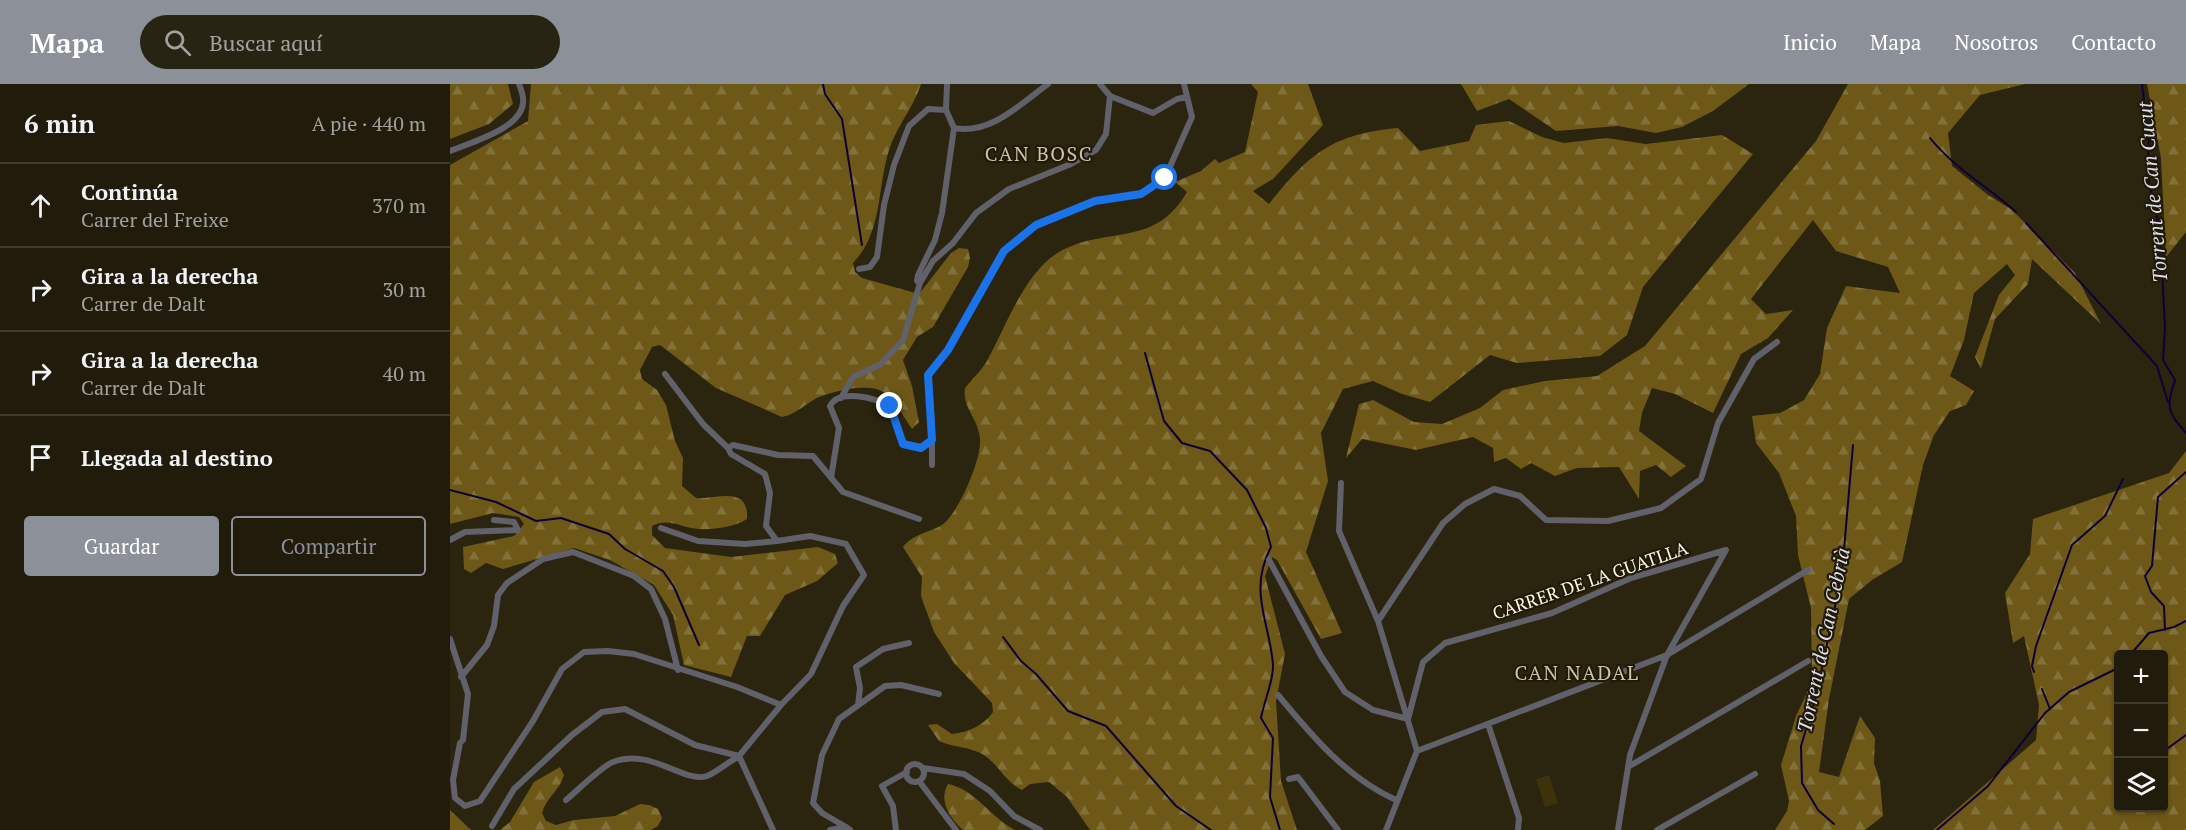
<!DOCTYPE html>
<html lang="es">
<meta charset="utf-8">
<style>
:root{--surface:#201b0b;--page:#282414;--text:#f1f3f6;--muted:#a2a19d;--line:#3d392c;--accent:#8c9099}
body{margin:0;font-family:"PT Serif",serif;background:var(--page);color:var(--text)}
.controls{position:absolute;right:18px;bottom:18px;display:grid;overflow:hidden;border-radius:6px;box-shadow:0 2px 4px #0004}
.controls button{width:54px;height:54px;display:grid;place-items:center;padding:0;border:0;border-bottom:2px solid var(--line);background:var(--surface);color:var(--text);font:30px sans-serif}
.stop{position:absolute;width:18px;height:18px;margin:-14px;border:4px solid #1a73e8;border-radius:50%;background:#fff}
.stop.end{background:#1a73e8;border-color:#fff;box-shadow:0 2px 6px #0008}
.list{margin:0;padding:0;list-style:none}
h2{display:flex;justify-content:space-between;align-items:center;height:78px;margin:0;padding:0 24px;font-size:26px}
h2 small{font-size:20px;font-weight:400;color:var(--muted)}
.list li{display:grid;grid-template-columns:39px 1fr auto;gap:18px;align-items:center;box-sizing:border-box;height:84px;padding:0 24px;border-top:2px solid var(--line)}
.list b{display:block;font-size:22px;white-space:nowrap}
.list p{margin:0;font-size:20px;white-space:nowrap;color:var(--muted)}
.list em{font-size:20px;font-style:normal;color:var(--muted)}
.actions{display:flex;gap:12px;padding:18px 24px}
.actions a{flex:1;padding:14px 0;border:2px solid var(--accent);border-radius:6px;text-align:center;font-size:21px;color:var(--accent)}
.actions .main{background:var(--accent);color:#fff}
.icon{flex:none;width:33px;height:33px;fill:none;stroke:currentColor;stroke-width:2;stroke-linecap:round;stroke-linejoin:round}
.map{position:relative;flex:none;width:1736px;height:746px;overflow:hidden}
header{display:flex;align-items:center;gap:36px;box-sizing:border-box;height:84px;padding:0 30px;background:var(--accent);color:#fff}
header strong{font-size:28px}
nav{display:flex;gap:33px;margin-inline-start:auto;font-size:21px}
.search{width:420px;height:54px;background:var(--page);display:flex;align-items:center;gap:15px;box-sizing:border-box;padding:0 21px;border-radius:33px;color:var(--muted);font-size:22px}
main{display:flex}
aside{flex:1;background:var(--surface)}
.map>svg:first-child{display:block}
.forest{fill:url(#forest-firs);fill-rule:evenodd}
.pitch{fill:#3e320b}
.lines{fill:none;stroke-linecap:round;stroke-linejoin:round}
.stream{stroke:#100038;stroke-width:2}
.street{stroke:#61616b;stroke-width:6}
.route{stroke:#1a73e8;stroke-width:8}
.labels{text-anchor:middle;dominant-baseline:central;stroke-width:4.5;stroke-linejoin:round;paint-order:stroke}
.street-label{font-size:18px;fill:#f9f5e8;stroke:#211a06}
.neighbourhood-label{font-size:20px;letter-spacing:1.5px;fill:#ccc3aa;stroke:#211a06}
.water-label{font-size:20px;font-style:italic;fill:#ddddf1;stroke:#211a06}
</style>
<header>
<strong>Mapa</strong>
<div class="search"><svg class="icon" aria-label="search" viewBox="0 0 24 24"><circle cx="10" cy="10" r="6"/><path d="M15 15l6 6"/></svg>Buscar aquí</div>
<nav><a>Inicio</a><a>Mapa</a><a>Nosotros</a><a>Contacto</a></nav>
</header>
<main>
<aside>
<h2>6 min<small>A pie · 440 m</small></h2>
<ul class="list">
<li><svg class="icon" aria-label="ahead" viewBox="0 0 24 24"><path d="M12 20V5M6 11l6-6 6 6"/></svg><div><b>Continúa</b><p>Carrer del Freixe</p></div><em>370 m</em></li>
<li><svg class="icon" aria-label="right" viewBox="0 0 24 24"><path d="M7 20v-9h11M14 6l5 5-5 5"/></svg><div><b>Gira a la derecha</b><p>Carrer de Dalt</p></div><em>30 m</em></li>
<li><svg class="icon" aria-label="right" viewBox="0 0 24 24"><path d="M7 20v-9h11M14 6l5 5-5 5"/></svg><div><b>Gira a la derecha</b><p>Carrer de Dalt</p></div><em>40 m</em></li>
<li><svg class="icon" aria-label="arrive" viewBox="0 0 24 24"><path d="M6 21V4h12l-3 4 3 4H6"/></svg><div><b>Llegada al destino</b></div></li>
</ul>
<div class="actions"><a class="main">Guardar</a><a>Compartir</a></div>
</aside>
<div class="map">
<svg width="1736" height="746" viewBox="0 0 1736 746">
<defs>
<pattern id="forest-firs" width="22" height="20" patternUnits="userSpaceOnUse" patternTransform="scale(1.5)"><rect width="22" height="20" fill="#6d5818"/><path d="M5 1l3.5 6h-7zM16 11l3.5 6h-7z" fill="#83713a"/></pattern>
</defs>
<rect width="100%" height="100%" fill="#2b240f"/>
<path class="forest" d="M 0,0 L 58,0 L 63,20 L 39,40 L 0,55 Z
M 81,0 L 471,0 C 464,23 446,43 439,66 C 427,104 433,148 403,179 L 405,188 L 412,194 L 469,210 L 501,169 L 509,164 L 518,165 L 520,174 L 518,183 L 483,243 L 467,253 L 453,276 L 462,302 L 469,338 L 462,345 C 454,334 445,315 433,308 C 418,298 379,308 365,315 C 353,322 346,330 332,333 L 266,304 L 210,261 L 202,263 L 190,286 L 192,295 L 207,306 L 216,321 L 225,357 L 233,374 L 232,402 L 246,414 C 265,416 299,400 297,435 C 285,443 263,446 249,445 C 232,444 218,433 202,442 L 202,451 L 215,464 L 281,473 L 368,463 L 385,470 L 388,479 L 367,497 L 335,511 L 310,552 L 297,552 L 281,593 L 234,581 L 223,531 L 204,501 L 160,476 L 124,464 L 53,485 L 36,479 L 21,489 L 14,485 L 13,463 L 64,452 L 74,440 L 69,433 L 43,429 L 0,440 L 0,81 L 78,37 Z
M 801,0 L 858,0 L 873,41 L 823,95 L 803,107 L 819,120 C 859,70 882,50 948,44 L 970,67 L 1019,57 L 1026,41 L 1059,37 L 1092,53 L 1114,59 L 1157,54 L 1196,60 L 1272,51 L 1303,70 L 1193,203 L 1177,251 L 1150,272 L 1067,279 L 1040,271 L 980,318 L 952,310 L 923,297 L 893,305 L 871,349 L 878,397 L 856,468 L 892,549 L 871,555 L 827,476 L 822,473 L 815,492 L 835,570 L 826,617 L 831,697 L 847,746 L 640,746 L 617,713 L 599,698 L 580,700 L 572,706 C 557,699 550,684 538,674 C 523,662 504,664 489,657 L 478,641 L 487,640 L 502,650 C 519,648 533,642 543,628 L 542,619 L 504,579 L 484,548 L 471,512 L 472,493 L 453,463 C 463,450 478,449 492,441 C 508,430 532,375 530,355 C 529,335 512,324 515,304 C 523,294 533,285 538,275 C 556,242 575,188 609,168 C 657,141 704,165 737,108 L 725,98 L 751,87 L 765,75 L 769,79 L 795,68 L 808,8 Z
M 1011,0 L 1299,0 L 1263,27 L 1232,43 L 1206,49 L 1168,42 L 1106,47 L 1059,15 L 1027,27 Z
M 1398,0 L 1575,0 L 1530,11 L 1498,49 L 1502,82 L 1538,111 L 1561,125 L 1625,189 L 1651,240 L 1582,175 L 1578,200 L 1545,235 L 1531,285 L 1525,273 L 1549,211 L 1565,191 L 1557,180 L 1524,209 L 1514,256 L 1500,292 L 1524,307 L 1516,321 L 1500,327 L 1484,351 L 1473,381 L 1452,478 L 1422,496 L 1399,515 L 1379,615 L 1369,688 L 1389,693 L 1410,632 L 1425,654 L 1424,679 L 1430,697 L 1433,732 L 1415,746 L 1325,746 L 1337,727 L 1339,717 L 1331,681 L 1346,632 L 1362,598 L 1361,524 L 1348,471 L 1346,432 L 1329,389 L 1306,359 L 1302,332 L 1330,329 L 1354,316 L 1370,290 L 1377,244 L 1396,202 L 1450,209 L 1438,183 L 1386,167 L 1363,136 L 1301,215 L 1316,230 L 1343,226 L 1318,254 L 1291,270 L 1263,329 L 1225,310 L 1202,304 L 1192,329 L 1189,347 L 1236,382 L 1221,393 L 1206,381 L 1190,387 L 1189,415 L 1169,383 L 1127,384 L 1105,392 L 1081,379 L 1071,385 L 1056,374 L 1044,378 L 1043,364 L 1023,353 L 966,366 L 912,355 L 896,374 L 909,320 L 923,316 L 964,338 L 992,340 L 1030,324 L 1053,306 L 1095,297 L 1147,292 L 1195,262 L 1366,57 Z
M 1697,0 L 1736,0 L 1736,148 L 1716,173 L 1711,74 Z
M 1736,367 L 1736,746 L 1483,746 L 1586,656 L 1589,621 L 1574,552 L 1563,559 L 1555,509 L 1580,470 L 1583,435 L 1719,389 ZM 1668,570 L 1714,570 L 1714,724 L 1668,724 Z
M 110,683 L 114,691 C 110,706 96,714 92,729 L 96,737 L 106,741 L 124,736 L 165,732 L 190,720 L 199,721 L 208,725 L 212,734 L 208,742 L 201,746 L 50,746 L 60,738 L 84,698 Z
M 498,700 C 525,705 541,734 565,746 L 513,746 C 500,734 488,717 498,700 Z
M 0,726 L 21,746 L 0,746 Z"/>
<path class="pitch" d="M 1099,691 L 1108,719 L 1095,723 L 1086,695 Z"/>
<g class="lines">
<path class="stream" d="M 373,0 L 375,10 L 392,35 L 412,161
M 1692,0 L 1699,58 L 1697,90 L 1710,147 L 1715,244 L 1713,276 L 1725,296 C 1716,324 1717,327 1736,349
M 1480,54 C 1504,84 1538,103 1566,128
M 1576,139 L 1707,282 L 1718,318
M 695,269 L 714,337 L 732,359 L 760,367 L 797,406 L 816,444 L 821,463 C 798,507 819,536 823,580 C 824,596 814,617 811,634 L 823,654 L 820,713 L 830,746
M 0,406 L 46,418 L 86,437 L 111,434 L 159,450 L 175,465 L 213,487 L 224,503 L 249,561
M 1715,546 L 1714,522 L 1701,508 L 1695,492 L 1702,482 L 1708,413 L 1736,388
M 553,553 L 571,577 L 586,590 L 618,627 L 656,642 L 726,722 L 761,746
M 1681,570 L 1699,549 L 1724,543 L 1736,537
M 1584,588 L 1582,582 L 1586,562 L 1622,461 L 1655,432 L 1673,395
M 1592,605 L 1600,625
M 1714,667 L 1736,651
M 1384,740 L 1368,726 L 1352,699 L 1351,662 L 1366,612 L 1392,489 L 1403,361
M 1487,746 L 1538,702 L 1595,629 L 1619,608 L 1668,584"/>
<path class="street" d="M 650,0 L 660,12 L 703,29 L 727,15 L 737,13
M 504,44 C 541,51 570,20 598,0
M 0,67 C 19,59 71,45 73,19 C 74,13 71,5 69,0
M 409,185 L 420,183 L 427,173 L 434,121 L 444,81 L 459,42 L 478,25 L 496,26
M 470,199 L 467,197 L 468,191 L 485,156 L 492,129 L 504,44 L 496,26 L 497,0
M 215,290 L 253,340 L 278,364
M 391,314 L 403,293 L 431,280 L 453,256 L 470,199 L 483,177 L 503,159 L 526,129 L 559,105 L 621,80 L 646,66 L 656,50 L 660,12
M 482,381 L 482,340 L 478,291 L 498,266 L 554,167 L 586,141 L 645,117 L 691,110 L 715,94 L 742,33 L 734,0
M 381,394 L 389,344 L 380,322 C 389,304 425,314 439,322 L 453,360 L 471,364 L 482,356
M 891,399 L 889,447 L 928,537 L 967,667 L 936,746
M 211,444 L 248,457 L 295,460 L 327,457
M 0,456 L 15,448 L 68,446 L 64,438 L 44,436
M 819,476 L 871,572 L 895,608 L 923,626 L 958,635 L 973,578 L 995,559 L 1102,529 L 1181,494 L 1276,466
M 928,537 L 993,439 L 1015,420 L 1044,405 L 1070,412 L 1096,436 L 1158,437 L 1211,424 L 1251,395 L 1268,339 L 1304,275 L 1327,258
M 0,555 L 18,610 L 13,656 L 10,659 L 3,696 L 5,714 L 15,722 L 30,717 L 83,637 L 112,585 L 134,568 L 158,567 L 184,570 L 287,603 L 331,621
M 11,593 L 37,561 L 44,542 L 48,511 L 57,499 L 93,475 L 123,468 L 184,492 L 201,505 L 215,535 L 228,586
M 828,611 C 862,652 897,694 946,716
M 408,621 L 410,604 L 406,583 L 433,565 L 459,559
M 1038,640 L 1069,734 L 1068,746
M 967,667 L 1217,571 L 1358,486
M456 689a9 9 0 1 1 18 0a9 9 0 1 1-18 0Z
M 1178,683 L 1358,577
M 473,684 L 514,690 L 540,707 L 564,732 L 590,746
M 839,695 L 848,693 L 888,746
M 469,697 L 506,746
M 116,716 C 127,707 152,682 163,678 C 199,663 236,700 257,692 C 267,688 278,678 288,673
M 42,742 L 64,705 L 122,651 L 152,628 L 175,625 L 245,661 L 289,672
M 396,743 L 372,729 L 363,719 L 372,671 L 389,635 L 435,602 L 451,601 L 489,610
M 323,746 L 289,672 L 331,621 L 361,590 L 393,522 L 414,491 L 396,460 L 360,452 L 327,457 L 316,442 L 320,409 L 315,390 L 281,370 L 278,364 L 283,361 L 328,371 L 363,372 L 393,408 L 469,435
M 380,746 L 396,743 L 400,746
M 446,746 L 443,722 L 432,702 L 457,688
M 1168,746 L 1180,671 L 1217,571 L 1276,466
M 1207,746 L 1305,690"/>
</g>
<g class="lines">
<path class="route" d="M 440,322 L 453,360 L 471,364 L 482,356 L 478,291 L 498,266 L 554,167 L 586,141 L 645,117 L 691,110 L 715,94"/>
</g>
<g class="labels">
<g class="street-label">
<text transform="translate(1140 496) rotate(-19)">CARRER DE LA GUATLLA</text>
</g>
<g class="neighbourhood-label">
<text x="589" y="69">CAN BOSC</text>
<text x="1127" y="588">CAN NADAL</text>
</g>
<g class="water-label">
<text transform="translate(1702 108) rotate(-95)">Torrent de Can Cucut</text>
<text transform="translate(1373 556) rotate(-78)">Torrent de Can Cebrià</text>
</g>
</g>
</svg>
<div class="controls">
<button>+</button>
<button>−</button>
<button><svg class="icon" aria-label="layers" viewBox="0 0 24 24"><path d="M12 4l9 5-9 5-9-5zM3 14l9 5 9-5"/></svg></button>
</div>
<div class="stop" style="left:715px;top:94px"></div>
<div class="stop end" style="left:440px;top:322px"></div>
</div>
</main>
